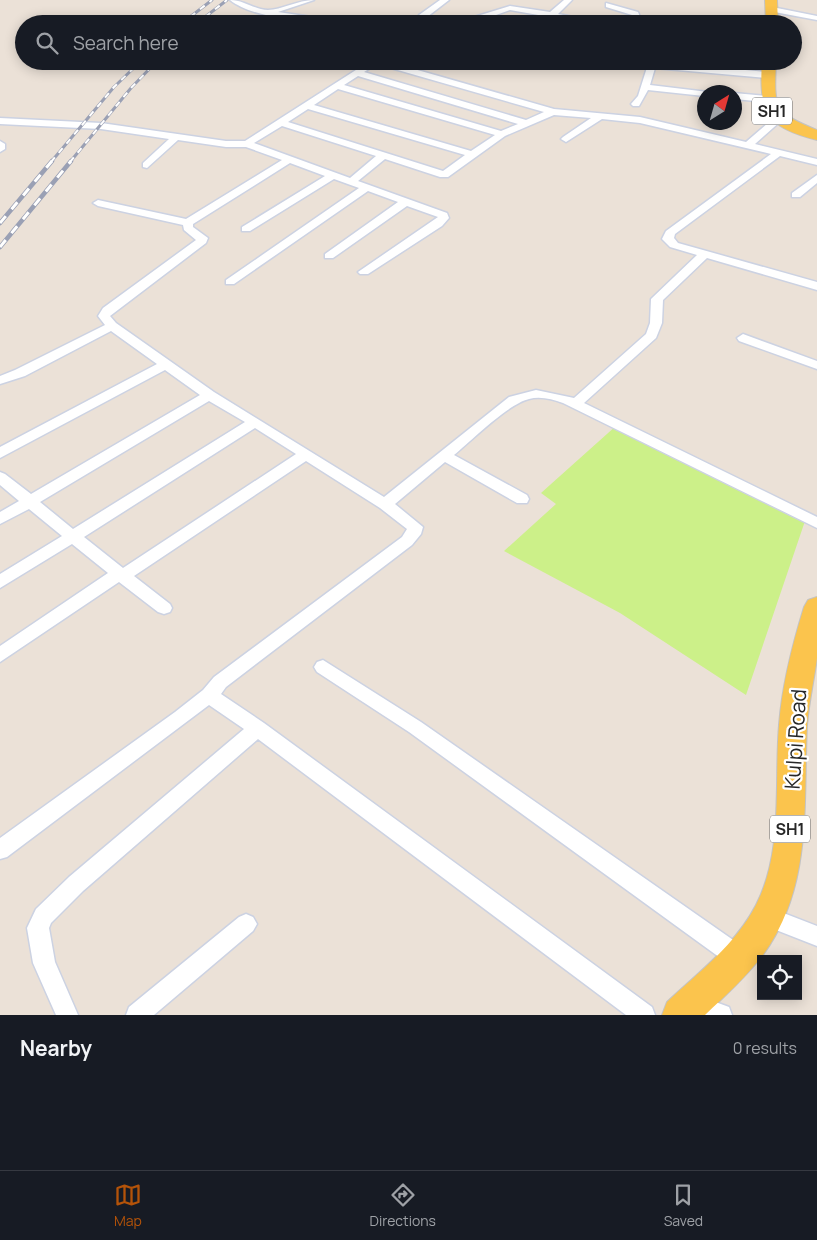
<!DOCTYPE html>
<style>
:root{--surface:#171b24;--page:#242831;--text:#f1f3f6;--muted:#9ea1a6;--line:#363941;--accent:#b45309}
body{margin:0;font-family:Manrope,sans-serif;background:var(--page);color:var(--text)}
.controls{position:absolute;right:15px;bottom:15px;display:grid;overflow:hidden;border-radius:0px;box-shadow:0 2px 12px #0003}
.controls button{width:45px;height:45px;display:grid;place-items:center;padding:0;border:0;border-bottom:1px solid var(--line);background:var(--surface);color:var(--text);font:25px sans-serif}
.compass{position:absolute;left:697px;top:85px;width:45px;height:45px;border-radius:50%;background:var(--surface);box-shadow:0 2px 12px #0003;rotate:37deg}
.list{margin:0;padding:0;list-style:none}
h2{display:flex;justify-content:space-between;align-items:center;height:65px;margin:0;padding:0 20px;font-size:21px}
h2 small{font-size:16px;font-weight:400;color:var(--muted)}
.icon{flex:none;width:28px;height:28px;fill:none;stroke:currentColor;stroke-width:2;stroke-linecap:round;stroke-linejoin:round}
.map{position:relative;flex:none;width:817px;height:1015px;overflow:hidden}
.search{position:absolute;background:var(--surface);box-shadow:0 2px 12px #0003;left:15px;right:15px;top:15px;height:55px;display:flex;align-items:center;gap:12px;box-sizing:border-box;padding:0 18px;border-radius:28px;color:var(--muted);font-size:19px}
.sheet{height:155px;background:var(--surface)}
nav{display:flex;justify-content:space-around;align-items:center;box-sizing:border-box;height:70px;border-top:1px solid var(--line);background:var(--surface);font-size:14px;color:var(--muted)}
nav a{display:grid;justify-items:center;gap:2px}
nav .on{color:var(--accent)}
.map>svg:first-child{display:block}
.pitch{fill:#ccf089}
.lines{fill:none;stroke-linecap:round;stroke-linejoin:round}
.street-casing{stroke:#ccd2e2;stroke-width:3}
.primary-casing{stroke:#c3c3c3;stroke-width:2}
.street{fill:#fff;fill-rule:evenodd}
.primary{fill:#fbc44d;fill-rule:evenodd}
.rail-far1-casing{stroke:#9aa0b4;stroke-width:3}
.rail-casing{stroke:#9aa0b4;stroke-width:4.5}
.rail-far1{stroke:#fff;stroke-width:2;stroke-dasharray:6;stroke-linecap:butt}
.rail{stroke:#fff;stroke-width:3;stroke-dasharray:9;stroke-linecap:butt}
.labels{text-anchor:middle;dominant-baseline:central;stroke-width:4.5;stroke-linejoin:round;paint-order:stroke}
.shield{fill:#fff;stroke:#686868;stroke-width:1}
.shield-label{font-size:16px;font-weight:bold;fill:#272727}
.near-street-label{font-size:21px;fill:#272727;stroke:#fff}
</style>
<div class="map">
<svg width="817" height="1015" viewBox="0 0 817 1015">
<rect width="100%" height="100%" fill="#ebe1d7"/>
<path class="pitch" d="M 617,425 L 805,521 L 746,695 L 620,613 L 504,551 L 556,504 L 541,493 Z"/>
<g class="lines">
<g class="street-casing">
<path id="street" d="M 230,0 C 244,0 255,10 268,10 C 281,10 298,0 314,0 L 278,12 L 359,24 C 326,24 256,21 230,0 Z
M 440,0 L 449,0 L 427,17 L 461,21 L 510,6 L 550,12 L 564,0 L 572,0 L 558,14 L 609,24 L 589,24 L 510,10 L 471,24 L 427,21 L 407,24 L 419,18 L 419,15 Z
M 606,3 L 638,12 L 643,24 L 635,24 L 632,15 L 606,7 Z
M 772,7 L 817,16 L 817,20 L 769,11 L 768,9 Z
M 370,61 L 386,61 L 554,109 L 640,117 L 746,142 L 776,116 L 782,116 L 782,120 L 755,144 L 817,159 L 817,165 L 780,156 L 675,234 L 674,238 L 678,243 L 817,282 L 817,290 L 707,258 L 663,300 L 662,323 L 656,338 L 584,403 L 817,517 L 817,528 L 563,403 C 552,399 540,396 529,399 C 508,404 472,440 454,455 L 527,495 L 529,499 L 527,503 L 517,503 L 445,462 L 395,504 L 423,527 L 421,534 L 412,545 L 226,687 L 221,694 L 264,723 L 652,1007 L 655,1015 L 626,1015 L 258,739 L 83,891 L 51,923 L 49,928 L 55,962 L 78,1015 L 56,1015 L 33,963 L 27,928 L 36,909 L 69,877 L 244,729 L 209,705 L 7,857 L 0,859 L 0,838 L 175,712 L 203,690 L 214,677 L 402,537 L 407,529 L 380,508 L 306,461 L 134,576 L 170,604 L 172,608 L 170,612 L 164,614 L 158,612 L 119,582 L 0,662 L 0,646 L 108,573 L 72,544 L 0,588 L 0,574 L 62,536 L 29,509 L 0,524 L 0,512 L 19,501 L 0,485 L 0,472 L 5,474 L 31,494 L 200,395 L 165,370 L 0,458 L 0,447 L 157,364 L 111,331 L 25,376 L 0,384 L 0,376 L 15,370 L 105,325 L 98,316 L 103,308 L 196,240 L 184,230 L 183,225 L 98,206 L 93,203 L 98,200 L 186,219 L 282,160 L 246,147 L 226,147 L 178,140 L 147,168 L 143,167 L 143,163 L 169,139 L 101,129 L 0,124 L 0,118 L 101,123 L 226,141 L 245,141 ZM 377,64 L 544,112 L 526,120 L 364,72 ZM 358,76 L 518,124 L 501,131 L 344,85 ZM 338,89 L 495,135 L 471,151 L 314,105 ZM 308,109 L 465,155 L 443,171 L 288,122 ZM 554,115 L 591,118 L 563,137 L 561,139 L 566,142 L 602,119 L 640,123 L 771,154 L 666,231 L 662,239 L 670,247 L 697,255 L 651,299 L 650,323 L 646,334 L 574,398 L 536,390 L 509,397 L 384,497 L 214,392 L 116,323 L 110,316 L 206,243 L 208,238 L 193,227 L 193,224 L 290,163 L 325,176 L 242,227 L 242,231 L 250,231 L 334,179 L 359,188 L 226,280 L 226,284 L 234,284 L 368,191 L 398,202 L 325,254 L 325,258 L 333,258 L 407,206 L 438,217 L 358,272 L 360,274 L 368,274 L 442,226 L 449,218 L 447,213 L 358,181 L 385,159 L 440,177 L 448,177 L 505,136 ZM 282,126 L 376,156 L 350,178 L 254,143 ZM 209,401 L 245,422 L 73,529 L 40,502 ZM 255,428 L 296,454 L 123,568 L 84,537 Z
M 649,61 L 768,72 L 772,75 L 768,78 L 655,68 L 650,85 L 708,92 L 704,92 L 704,96 L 648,90 L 639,106 L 633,106 L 631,104 L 638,96 Z
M 734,93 L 767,96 L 772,99 L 767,102 L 734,99 Z
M 0,141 L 5,144 L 5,149 L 0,152 Z
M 817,175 L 817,183 L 800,197 L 792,197 L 792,193 Z
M 743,334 L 817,361 L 817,369 L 739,341 L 737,338 Z
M 323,660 L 421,722 L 746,949 L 749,957 L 746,965 L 738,968 L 730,965 L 409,732 L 317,672 L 314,667 L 317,662 Z
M 768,907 L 817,926 L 817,946 L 761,924 L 758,917 L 761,910 Z
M 246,914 L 253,917 L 257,924 L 253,931 L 154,1015 L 126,1015 L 129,1007 L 239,917 Z
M 691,993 L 729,1007 L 732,1015 L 691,1015 L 683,1012 L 680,1004 L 683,996 Z"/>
</g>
<g class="primary-casing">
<path id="primary" d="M 765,0 L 777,0 L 778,24 L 766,24 Z
M 762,61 L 776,61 C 774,108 773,112 817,130 L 817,140 C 765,127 759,111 762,61 Z
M 817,597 C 817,617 817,638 817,658 C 814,680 809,702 807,725 C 803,805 813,886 763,955 C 746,977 725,996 705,1015 L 662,1015 L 667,1002 C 699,972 736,944 756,905 C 784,851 774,783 779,725 C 782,685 792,646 804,607 L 808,600 Z"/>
</g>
<use href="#street" class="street"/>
<use href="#primary" class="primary"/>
<g class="rail-far1-casing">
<path id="rail-far1" d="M 181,24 L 212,0
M 196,24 L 227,0
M 51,162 L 114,87 L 141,61
M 70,162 L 131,88 L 157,61"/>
</g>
<g class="rail-casing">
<path id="rail" d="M 0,223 L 52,161
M 0,247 L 71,161"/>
</g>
<use href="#rail-far1" class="rail-far1"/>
<use href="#rail" class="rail"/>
</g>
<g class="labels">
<g class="shield">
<rect x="752" y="97.5" width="40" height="27" rx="4"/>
<rect x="770" y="815.5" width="40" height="27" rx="4"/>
</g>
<g class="shield-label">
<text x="772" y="111">SH1</text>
<text x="790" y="829">SH1</text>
</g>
<g class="near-street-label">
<text transform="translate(795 739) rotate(-86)">Kulpi Road</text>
</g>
</g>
</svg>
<div class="controls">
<button><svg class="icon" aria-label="locate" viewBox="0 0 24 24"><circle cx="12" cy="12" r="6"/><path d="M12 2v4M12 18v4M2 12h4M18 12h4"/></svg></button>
</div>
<svg class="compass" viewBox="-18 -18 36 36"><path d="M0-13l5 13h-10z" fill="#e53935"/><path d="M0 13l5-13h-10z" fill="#9ea1a6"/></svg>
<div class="search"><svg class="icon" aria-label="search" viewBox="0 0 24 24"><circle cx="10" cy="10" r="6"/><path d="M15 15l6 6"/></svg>Search here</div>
</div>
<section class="sheet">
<h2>Nearby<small>0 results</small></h2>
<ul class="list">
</ul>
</section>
<nav>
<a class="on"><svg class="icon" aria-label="map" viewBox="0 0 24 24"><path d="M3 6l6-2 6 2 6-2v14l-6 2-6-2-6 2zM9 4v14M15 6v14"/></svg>Map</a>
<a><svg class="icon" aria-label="directions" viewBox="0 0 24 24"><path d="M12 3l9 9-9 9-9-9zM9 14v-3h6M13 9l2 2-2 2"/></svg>Directions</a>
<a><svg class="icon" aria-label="saved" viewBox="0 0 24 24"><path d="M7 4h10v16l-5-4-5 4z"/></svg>Saved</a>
</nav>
